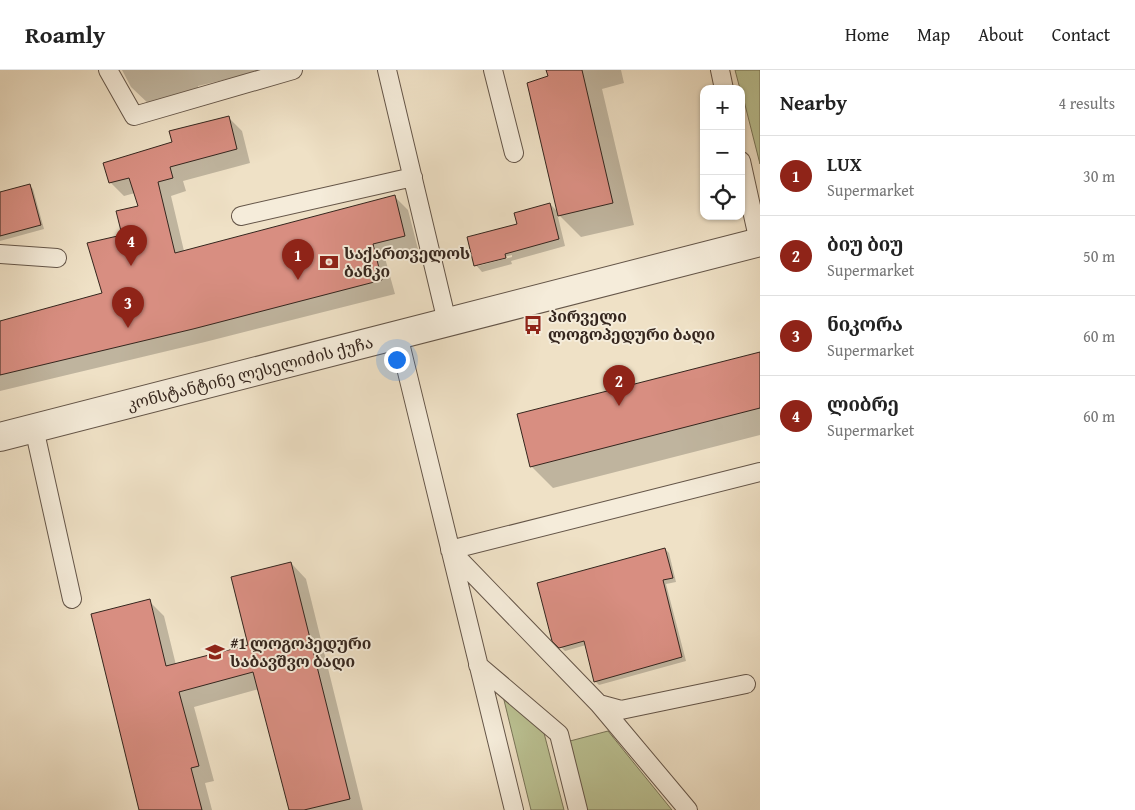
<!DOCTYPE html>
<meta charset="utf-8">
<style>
:root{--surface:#fff;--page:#f6f6f6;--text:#222;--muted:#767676;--line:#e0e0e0;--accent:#8f2418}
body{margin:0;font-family:"Gentium Book Plus","Noto Serif Georgian",serif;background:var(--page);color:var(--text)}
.controls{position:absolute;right:15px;top:15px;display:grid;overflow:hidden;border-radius:10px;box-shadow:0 1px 4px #0004}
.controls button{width:45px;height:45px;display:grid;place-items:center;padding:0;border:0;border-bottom:1px solid var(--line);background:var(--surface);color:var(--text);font:25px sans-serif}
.you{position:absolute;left:396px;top:289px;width:18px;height:18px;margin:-12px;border:4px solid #fff;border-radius:50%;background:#1a73e8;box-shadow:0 0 0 8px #1a73e833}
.badge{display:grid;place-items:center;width:32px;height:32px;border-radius:50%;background:var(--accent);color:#fff;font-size:16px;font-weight:700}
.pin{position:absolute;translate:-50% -41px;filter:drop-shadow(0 1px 2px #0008)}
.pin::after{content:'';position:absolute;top:26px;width:18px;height:15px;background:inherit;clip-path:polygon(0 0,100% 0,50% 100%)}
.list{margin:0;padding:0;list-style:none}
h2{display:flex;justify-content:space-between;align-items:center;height:65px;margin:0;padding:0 20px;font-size:21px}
h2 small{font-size:16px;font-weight:400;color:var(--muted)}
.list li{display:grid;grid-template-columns:32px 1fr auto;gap:15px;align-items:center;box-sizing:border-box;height:80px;padding:0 20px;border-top:1px solid var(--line)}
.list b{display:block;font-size:19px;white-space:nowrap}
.list p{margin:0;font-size:16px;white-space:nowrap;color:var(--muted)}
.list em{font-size:16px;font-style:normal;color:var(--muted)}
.icon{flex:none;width:28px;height:28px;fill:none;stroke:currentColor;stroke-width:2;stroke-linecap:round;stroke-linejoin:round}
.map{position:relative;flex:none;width:760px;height:740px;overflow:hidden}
header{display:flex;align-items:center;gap:30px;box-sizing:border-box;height:70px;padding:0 25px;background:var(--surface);border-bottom:1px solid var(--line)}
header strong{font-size:24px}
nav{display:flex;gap:28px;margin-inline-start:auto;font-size:18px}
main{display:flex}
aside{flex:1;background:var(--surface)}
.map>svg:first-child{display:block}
.green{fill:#bbc293;stroke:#787458}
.shadow{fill:#0003;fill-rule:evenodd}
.building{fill:#d88e81;stroke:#35261e}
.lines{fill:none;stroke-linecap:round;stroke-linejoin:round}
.service-casing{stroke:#645548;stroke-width:20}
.tertiary-casing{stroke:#645548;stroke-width:30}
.service{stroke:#f5ecda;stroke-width:18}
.tertiary{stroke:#f5ecda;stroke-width:28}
.labels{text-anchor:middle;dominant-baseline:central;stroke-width:4;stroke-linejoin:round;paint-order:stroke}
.poi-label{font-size:16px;font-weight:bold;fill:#35261e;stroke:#f5ecda;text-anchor:start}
.street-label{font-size:16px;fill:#35261e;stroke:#f5ecda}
</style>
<header>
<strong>Roamly</strong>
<nav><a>Home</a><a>Map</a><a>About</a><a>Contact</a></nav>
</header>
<main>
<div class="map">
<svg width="760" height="740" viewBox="0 0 760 740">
<rect width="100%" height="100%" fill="#efe1c6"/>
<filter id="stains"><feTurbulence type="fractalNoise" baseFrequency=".004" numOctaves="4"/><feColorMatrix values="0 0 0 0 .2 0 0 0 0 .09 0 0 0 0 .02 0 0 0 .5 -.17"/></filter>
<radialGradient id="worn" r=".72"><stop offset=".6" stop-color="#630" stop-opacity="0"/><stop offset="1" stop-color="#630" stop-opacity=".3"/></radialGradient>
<path class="green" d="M 735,0 L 760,0 L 760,94 L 741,19 L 740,19 Z
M 503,626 L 544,663 L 564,740 L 531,740 Z
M 608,661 L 672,740 L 587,740 L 570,671 Z"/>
<path class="shadow" d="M 122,0 L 265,0 L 198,16 L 199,25 L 151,36 L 131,17 Z
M 547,0 L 621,0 L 624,13 L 602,19 L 634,155 L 581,167 L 557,143 L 565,176 L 511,191 L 512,194 L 482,202 L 476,195 L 518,155 L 550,134 L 559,143 ZM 512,185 L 512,187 L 478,196 L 478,193 Z
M 228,47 L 242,61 L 250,93 L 183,111 L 186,121 L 171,126 L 184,181 L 394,126 L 408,140 L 418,179 L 385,188 L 395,224 L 205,272 L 0,321 L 0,253 L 103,223 L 124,166 L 140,137 L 135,123 L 124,126 L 110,112 L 173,72 Z
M 29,115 L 33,119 L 44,159 L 0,171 L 0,123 Z
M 760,283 L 760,365 L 553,418 L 531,396 Z
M 665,479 L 669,483 L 676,512 L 666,514 L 686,591 L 599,615 L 595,611 L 586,575 L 565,581 L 554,570 Z
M 291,493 L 306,509 L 363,740 L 290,740 L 259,619 L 194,637 L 214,711 L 205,713 L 212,740 L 140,740 L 149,531 L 164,546 L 176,595 L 250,576 Z"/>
<path class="building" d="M 546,0 L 582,0 L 613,133 L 558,146 L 527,13 L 548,6 Z
M 229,46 L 237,79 L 170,97 L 173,108 L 158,112 L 175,183 L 395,125 L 405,166 L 373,174 L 382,210 L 193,259 L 0,305 L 0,251 L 102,223 L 87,173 L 122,165 L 116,141 L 138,136 L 129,108 L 109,113 L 103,93 L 172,72 L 169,61 Z
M 30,114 L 41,155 L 0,166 L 0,122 Z
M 550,133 L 559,169 L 505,184 L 506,188 L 474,196 L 467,167 L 517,154 L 514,143 Z
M 760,282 L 760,338 L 530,397 L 517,344 Z
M 665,478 L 673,508 L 663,510 L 682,587 L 594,612 L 584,571 L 559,578 L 552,571 L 537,513 Z
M 291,492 L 350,729 L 304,740 L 289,740 L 253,602 L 179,622 L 199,696 L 191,698 L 202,740 L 139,740 L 91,544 L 150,529 L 166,596 L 248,575 L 231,507 Z"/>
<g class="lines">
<g class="service-casing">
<path id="service" d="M 108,0 L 134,46 L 293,0
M 387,0 L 447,252
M 493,0 L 514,83
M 720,0 L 724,19
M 741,91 L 759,172
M 241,146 L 413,107
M 0,184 L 57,188
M 398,265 L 514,740
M 34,358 L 72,529
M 478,595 L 559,664 L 578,740
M 746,614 L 621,640 L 599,634 L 450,480 L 760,402
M 599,634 L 688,740"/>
</g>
<g class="tertiary-casing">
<g id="tertiary">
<path id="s1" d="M 0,367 L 760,172"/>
</g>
</g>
<use href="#service" class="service"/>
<use href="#tertiary" class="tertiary"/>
</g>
<defs>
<g id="bank-bare" transform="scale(1.5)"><path d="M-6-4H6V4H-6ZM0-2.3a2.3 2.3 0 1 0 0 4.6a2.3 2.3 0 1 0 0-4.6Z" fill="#8f2418" stroke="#f5ecda" stroke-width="2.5" paint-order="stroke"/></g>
<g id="bus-bare" transform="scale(1.5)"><path d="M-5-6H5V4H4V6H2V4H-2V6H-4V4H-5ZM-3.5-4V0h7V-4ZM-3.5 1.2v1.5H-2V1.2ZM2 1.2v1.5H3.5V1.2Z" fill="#8f2418" stroke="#f5ecda" stroke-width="2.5" paint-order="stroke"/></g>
<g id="school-bare" transform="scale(1.5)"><path d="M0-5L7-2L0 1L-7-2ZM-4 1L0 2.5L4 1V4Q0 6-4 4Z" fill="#8f2418" stroke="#f5ecda" stroke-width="2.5" paint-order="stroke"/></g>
</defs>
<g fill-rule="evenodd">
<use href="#bank-bare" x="329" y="192"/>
<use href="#bus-bare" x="533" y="255"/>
<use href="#school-bare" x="215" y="582"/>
</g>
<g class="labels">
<g class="poi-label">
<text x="344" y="183">საქართველოს<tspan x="344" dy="18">ბანკი</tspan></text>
<text x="548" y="246">პირველი<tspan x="548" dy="18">ლოგოპედური ბაღი</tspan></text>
<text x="230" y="573">#1 ლოგოპედური<tspan x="230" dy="18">საბავშვო ბაღი</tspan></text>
</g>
<g class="street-label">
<text stroke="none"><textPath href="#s1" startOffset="258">კონსტანტინე ლესელიძის ქუჩა</textPath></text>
</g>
</g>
<rect width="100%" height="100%" filter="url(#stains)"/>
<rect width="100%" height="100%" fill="url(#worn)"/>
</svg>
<div class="controls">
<button>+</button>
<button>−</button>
<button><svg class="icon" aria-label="locate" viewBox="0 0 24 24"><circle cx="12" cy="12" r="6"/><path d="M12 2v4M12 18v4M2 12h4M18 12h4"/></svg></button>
</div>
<div class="you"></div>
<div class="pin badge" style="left:298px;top:210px">1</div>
<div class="pin badge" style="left:619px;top:336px">2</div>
<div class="pin badge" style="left:128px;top:258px">3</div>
<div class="pin badge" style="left:131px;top:196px">4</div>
</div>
<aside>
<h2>Nearby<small>4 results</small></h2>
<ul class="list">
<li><span class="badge">1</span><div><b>LUX</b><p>Supermarket</p></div><em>30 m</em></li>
<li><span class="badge">2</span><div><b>ბიუ ბიუ</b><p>Supermarket</p></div><em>50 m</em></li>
<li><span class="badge">3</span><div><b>ნიკორა</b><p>Supermarket</p></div><em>60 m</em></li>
<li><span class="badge">4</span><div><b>ლიბრე</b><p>Supermarket</p></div><em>60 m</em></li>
</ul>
</aside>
</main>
